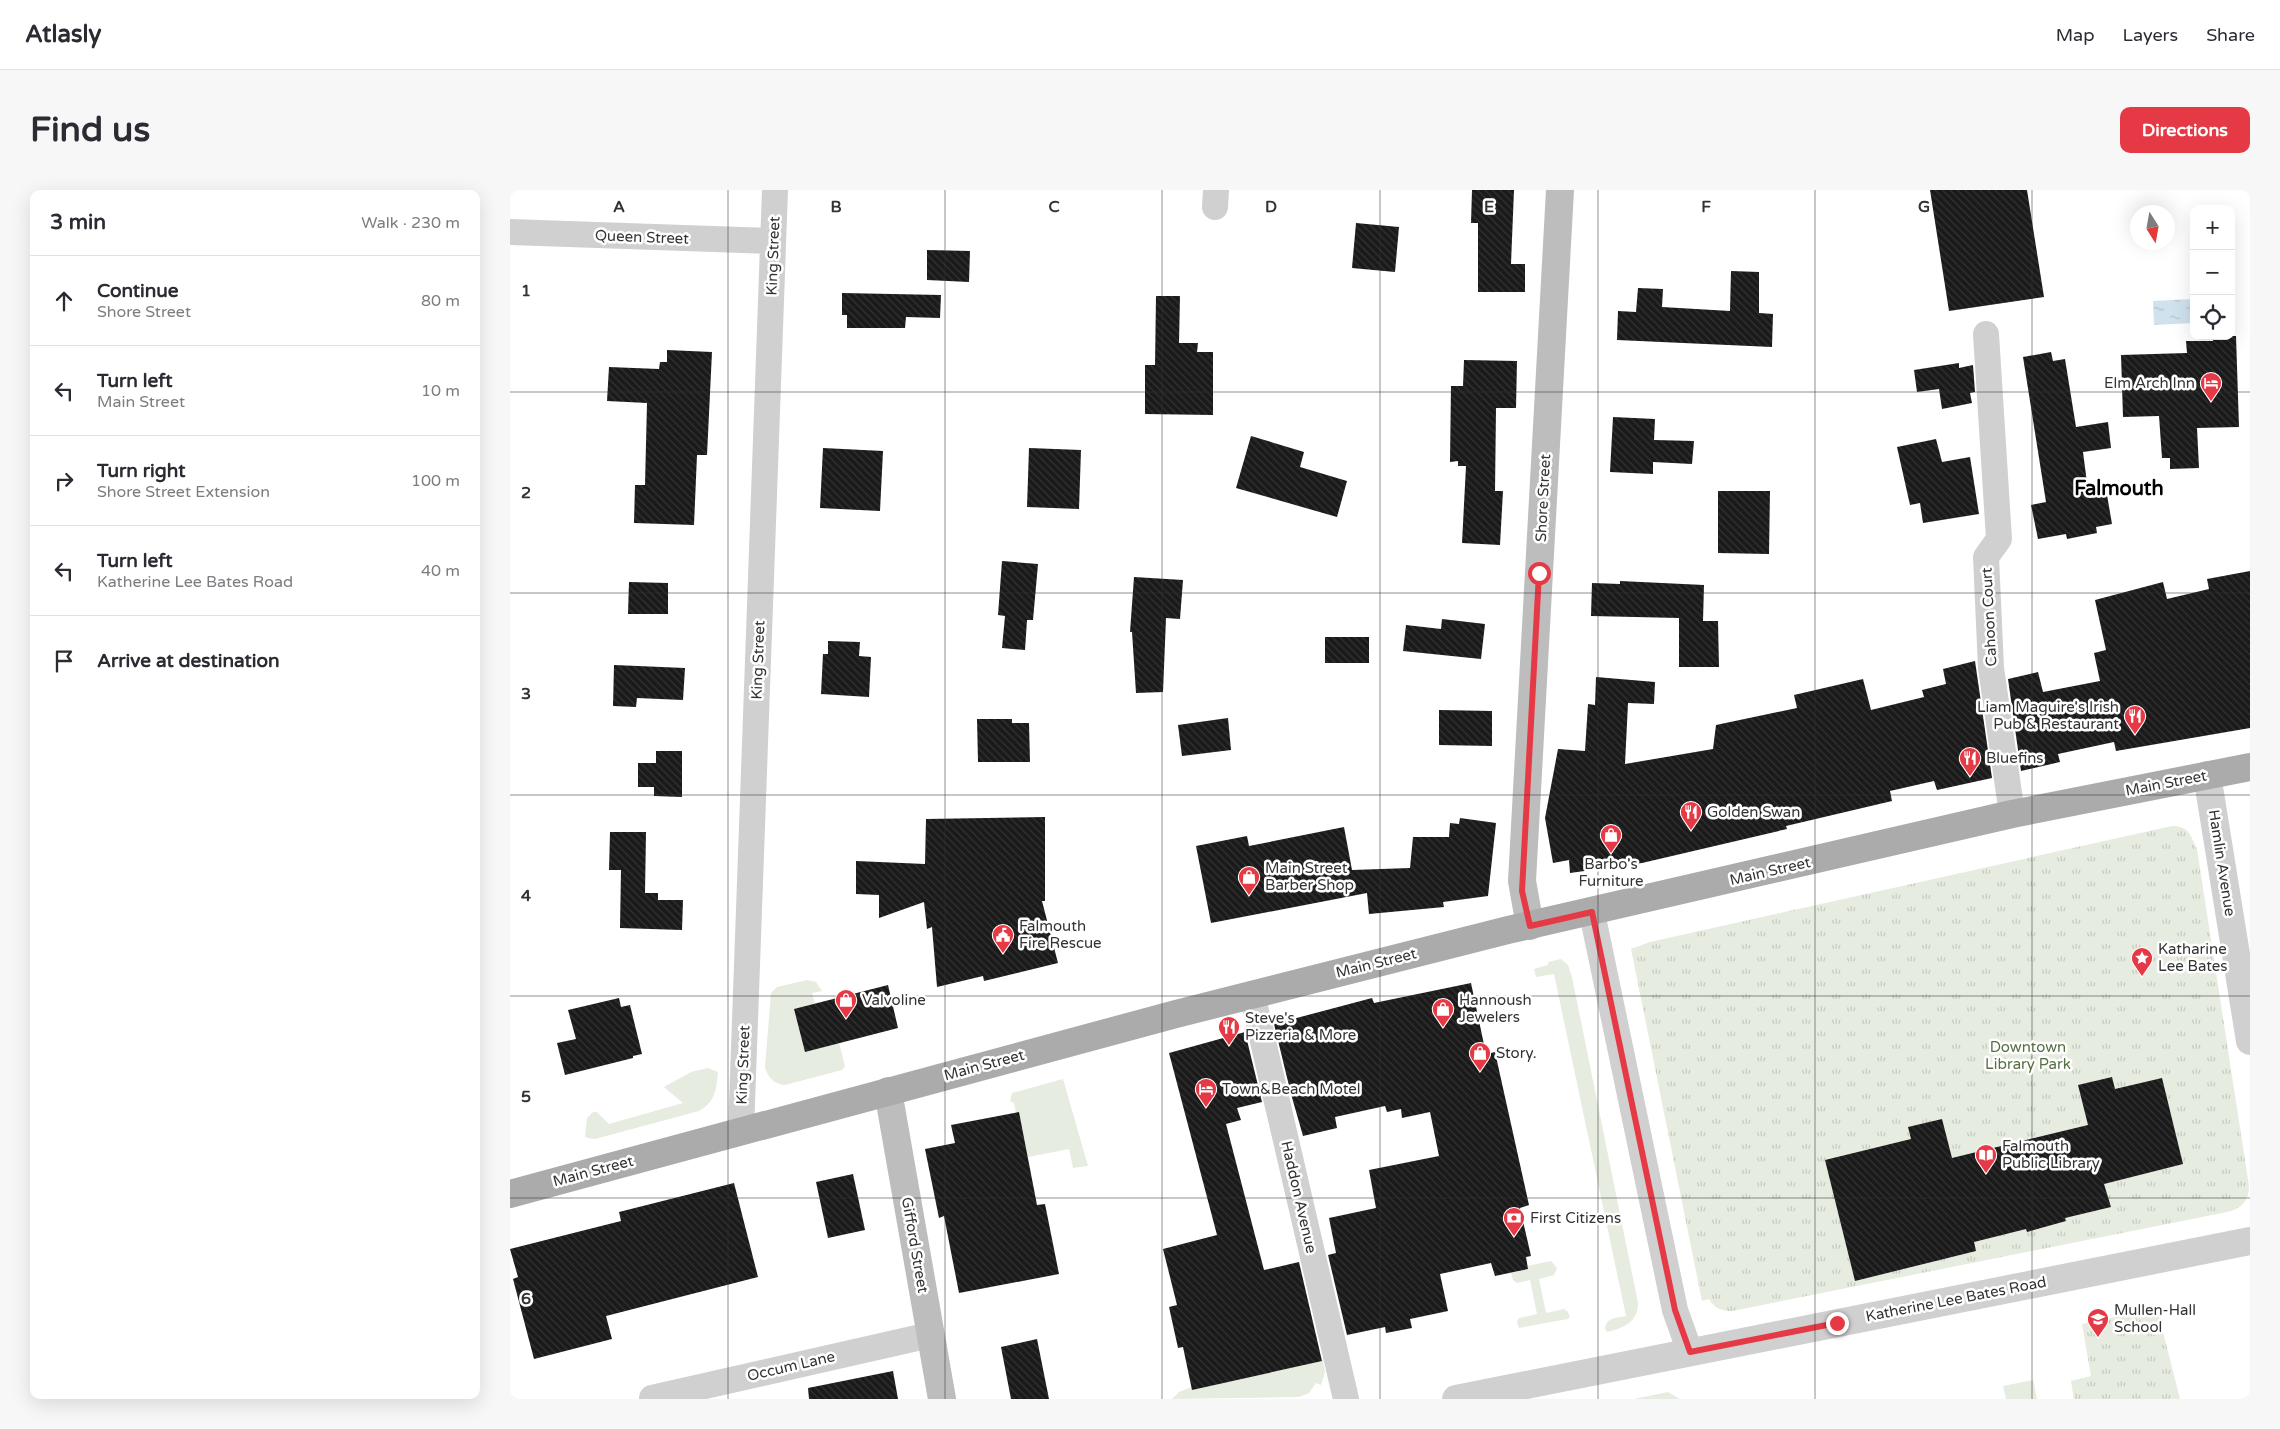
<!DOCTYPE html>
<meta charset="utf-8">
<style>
:root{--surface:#fff;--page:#f7f7f7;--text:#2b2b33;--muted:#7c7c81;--line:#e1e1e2;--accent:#e63946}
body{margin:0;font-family:"Varela Round",sans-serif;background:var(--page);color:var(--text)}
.controls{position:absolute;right:15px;top:15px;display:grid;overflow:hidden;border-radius:10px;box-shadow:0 5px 20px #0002}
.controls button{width:45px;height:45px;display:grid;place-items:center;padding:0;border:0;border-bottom:1px solid var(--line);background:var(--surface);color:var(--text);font:25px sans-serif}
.compass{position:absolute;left:1620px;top:15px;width:45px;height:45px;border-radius:50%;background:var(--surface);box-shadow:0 5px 20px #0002;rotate:169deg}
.stop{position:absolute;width:15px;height:15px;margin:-11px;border:4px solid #e63946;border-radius:50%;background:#fff}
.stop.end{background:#e63946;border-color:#fff;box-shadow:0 1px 5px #0008}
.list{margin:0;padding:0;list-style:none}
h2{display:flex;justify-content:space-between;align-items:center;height:65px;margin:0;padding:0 20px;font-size:21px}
h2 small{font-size:16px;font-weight:400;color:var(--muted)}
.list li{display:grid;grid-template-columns:32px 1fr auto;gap:15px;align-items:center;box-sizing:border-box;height:90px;padding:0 20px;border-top:1px solid var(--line)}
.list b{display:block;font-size:19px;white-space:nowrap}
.list p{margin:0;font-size:16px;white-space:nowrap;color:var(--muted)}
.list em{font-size:16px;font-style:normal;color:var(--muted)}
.icon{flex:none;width:28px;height:28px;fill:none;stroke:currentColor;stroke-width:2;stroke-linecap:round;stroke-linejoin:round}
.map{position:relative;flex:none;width:1740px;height:1209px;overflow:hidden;border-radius:10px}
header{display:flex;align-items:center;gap:30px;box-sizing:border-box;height:70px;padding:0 25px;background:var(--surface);border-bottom:1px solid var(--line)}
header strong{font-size:24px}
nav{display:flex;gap:28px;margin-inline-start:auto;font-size:18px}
.intro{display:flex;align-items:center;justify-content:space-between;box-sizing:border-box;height:120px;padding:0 30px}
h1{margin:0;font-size:35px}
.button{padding:12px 22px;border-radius:10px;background:var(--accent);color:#fff;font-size:18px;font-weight:700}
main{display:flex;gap:30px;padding:0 30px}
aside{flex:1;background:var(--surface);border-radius:10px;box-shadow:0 5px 20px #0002}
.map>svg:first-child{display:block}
.green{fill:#e6ecdf}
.park{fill:url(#park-tufts)}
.water{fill:url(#water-ripples)}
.building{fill:url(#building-back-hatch)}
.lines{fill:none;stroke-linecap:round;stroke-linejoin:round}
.minor{stroke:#d0d0d0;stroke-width:26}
.tertiary{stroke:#d0d0d0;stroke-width:28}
.secondary{stroke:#bdbdbd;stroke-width:28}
.primary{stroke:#ababab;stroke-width:28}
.route{stroke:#e63946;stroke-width:6}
.grid{fill:none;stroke:#333;stroke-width:1;stroke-opacity:0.55}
.labels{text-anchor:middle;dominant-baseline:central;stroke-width:5;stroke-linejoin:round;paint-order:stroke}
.street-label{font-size:15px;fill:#333;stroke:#fff}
.poi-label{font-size:15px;fill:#333;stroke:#fff;text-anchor:start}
.park-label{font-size:15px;fill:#56703f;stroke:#fff}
.district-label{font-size:20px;font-weight:bold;fill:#000;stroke:#fff}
.grid-label{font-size:16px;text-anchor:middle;font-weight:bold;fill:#333;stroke:#fff;stroke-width:5;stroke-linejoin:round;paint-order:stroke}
</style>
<header>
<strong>Atlasly</strong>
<nav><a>Map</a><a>Layers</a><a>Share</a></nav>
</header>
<div class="intro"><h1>Find us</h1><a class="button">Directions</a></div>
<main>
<aside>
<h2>3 min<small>Walk · 230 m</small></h2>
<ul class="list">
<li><svg class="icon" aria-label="ahead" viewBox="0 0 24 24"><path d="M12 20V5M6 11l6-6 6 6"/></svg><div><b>Continue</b><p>Shore Street</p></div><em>80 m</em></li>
<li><svg class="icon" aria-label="left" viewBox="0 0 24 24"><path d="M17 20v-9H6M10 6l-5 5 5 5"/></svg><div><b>Turn left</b><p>Main Street</p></div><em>10 m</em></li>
<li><svg class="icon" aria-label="right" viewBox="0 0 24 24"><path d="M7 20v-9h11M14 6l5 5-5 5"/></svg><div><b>Turn right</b><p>Shore Street Extension</p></div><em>100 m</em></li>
<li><svg class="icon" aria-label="left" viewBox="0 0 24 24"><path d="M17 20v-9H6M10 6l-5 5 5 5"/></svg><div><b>Turn left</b><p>Katherine Lee Bates Road</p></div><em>40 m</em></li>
<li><svg class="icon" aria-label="arrive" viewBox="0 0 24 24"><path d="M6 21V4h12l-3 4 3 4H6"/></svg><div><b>Arrive at destination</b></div></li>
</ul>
</aside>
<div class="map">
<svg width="1740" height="1209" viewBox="0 0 1740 1209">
<defs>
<pattern id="park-tufts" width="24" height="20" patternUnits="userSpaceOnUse" patternTransform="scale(1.25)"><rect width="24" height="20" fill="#e6ecdf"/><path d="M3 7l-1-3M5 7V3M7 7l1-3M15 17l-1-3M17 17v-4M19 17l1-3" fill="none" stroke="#c6cbc0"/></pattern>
<pattern id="water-ripples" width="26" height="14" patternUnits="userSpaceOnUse" patternTransform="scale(1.25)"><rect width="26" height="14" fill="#cfe2ee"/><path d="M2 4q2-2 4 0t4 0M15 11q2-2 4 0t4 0" fill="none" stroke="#b2c2cd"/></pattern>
<pattern id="building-back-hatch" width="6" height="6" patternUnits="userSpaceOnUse" patternTransform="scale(1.25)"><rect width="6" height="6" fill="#1a1a1a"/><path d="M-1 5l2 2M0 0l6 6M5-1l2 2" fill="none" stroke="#333"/></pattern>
</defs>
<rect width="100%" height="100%" fill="#fff"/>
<path class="green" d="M 1051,769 L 1058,775 L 1062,787 L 1128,1113 C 1128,1132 1114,1138 1097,1142 L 1095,1138 C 1097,1127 1107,1128 1116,1126 L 1044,784 L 1026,787 L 1024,779 L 1038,775 L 1038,772 Z
M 297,790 L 306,792 L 312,801 L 302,803 L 305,814 L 284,820 L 295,862 L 329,853 L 335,876 L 332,880 L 275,895 C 264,894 258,888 255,877 L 261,803 L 267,797 Z
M 198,878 L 208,882 C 206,900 206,911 189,921 L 85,949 L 77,948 L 75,946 L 77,928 L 83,922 L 87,922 L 99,934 L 173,913 L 154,897 L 181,882 Z
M 553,889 L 578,976 L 563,978 L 559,959 L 518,967 L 509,922 L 506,923 L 504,913 L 500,911 L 502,903 Z
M 1041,1071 L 1047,1078 L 1044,1085 L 1029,1089 L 1036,1123 L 1054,1119 L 1058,1122 L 1060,1127 L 1058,1129 L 1009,1138 L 1007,1132 L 1009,1128 L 1027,1124 L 1020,1090 L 1007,1093 L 1003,1090 L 1001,1083 L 1018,1079 L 1017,1076 Z
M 813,1170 L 815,1182 L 811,1195 L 806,1193 L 799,1203 L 789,1207 L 662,1209 L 669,1202 L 682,1197 L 683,1199 Z
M 1523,1190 L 1527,1209 L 1496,1209 L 1493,1196 Z
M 1158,1202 L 1170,1209 L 1124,1209 Z"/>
<path class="park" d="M 1662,636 C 1679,636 1680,645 1687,659 L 1739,996 C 1739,1011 1731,1019 1717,1022 L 1222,1121 C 1211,1121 1205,1119 1199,1109 L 1192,1111 L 1121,759 L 1140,752 Z
M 1647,1118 L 1670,1209 L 1564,1209 L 1561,1191 L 1581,1186 L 1572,1134 Z"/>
<path class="water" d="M 1684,109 L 1684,133 L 1644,135 L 1643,111 Z"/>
<path class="building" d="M 962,0 L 1004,0 L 1001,74 L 1015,74 L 1015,102 L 968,102 L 968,33 L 961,33 Z
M 1420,0 L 1517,0 L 1534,107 L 1439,121 Z
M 846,33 L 889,37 L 885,82 L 842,78 Z
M 417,60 L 460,61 L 459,92 L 417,90 Z
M 1221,81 L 1249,82 L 1249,123 L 1263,124 L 1262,157 L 1107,150 L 1108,121 L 1126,122 L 1128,98 L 1153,99 L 1152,117 L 1220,121 Z
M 332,103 L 431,105 L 430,128 L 396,127 L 395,138 L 337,138 L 337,125 L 332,125 Z
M 646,106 L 670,106 L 669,153 L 688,153 L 687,162 L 703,162 L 703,225 L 635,224 L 635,175 L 645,175 Z
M 1703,146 L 1726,146 L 1729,237 L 1687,238 L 1689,278 L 1660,279 L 1660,268 L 1652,268 L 1649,226 L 1613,227 L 1611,165 L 1677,163 L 1676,151 L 1703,151 Z
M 157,160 L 202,162 L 197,265 L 187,265 L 184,335 L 124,333 L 125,295 L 135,295 L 137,213 L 97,211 L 99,177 L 149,179 L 150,172 L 157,172 Z
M 1541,162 L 1543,171 L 1555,169 L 1566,237 L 1598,232 L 1601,258 L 1573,262 L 1579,308 L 1597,305 L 1602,334 L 1586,337 L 1587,343 L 1557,349 L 1556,344 L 1528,349 L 1521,315 L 1536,312 L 1513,167 Z
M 954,170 L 1007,171 L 1006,218 L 986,218 L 985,301 L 993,301 L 990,355 L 952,353 L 956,276 L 948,276 L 948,271 L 940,272 L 941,196 L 953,196 Z
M 1449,173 L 1449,178 L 1463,175 L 1465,202 L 1460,203 L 1462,213 L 1432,219 L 1429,199 L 1407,202 L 1404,180 Z
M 1103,227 L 1145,229 L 1144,250 L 1184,251 L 1182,274 L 1143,272 L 1143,284 L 1100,282 Z
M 741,246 L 794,262 L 790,277 L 837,291 L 827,327 L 726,298 Z
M 1426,249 L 1432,272 L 1460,267 L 1469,324 L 1413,333 L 1410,313 L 1400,315 L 1387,257 Z
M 313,258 L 373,261 L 370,321 L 310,318 Z
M 519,258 L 571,260 L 569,319 L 517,317 Z
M 1208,301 L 1260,301 L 1259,364 L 1208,363 Z
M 492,371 L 528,374 L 523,430 L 517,430 L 515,460 L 492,458 L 495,426 L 488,425 Z
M 1740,381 L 1740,538 L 1606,561 L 1604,552 L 1548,564 L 1550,572 L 1511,581 L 1498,489 L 1528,482 L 1533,502 L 1590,491 L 1584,463 L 1596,460 L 1585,410 L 1653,392 L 1657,409 L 1699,399 L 1697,389 Z
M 624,387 L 673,390 L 670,429 L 656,428 L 653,502 L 626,503 L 622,442 L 620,442 Z
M 1110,391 L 1194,395 L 1193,431 L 1208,431 L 1209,477 L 1169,477 L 1169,428 L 1081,426 L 1082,393 L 1110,394 Z
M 119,392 L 158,393 L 158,424 L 118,424 Z
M 932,429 L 975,434 L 971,469 L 893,461 L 896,435 L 931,439 Z
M 815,447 L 859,447 L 859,473 L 815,473 Z
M 318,451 L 350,452 L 349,466 L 361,467 L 359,507 L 311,504 L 313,464 L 318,464 Z
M 1465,471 L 1482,588 L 1427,600 L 1424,591 L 1380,601 L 1382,611 L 1276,636 L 1277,639 L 1132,673 L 1060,683 L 1059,670 L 1043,673 L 1035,628 L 1048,559 L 1075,561 L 1078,514 L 1085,515 L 1086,487 L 1145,492 L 1144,514 L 1118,513 L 1115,574 L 1203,559 L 1206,535 L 1287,518 L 1284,505 L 1353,489 L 1361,520 L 1414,507 L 1412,500 L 1436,494 L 1433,479 Z
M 104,475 L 175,478 L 173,510 L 127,508 L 126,517 L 103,516 Z
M 929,520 L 982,521 L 982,556 L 929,555 Z
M 718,528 L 721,560 L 672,566 L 668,535 Z
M 467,529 L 502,529 L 502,533 L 519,533 L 520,572 L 468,572 Z
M 146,561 L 172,561 L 172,607 L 144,606 L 144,597 L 128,597 L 128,573 L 146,573 Z
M 535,627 L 535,711 L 532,711 L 548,773 L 474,791 L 473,786 L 427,797 L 422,737 L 417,739 L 414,712 L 369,728 L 369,705 L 346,704 L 346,671 L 415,674 L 416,629 Z
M 950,628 L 986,633 L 978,706 L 933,712 L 934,717 L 859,724 L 857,703 L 701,733 L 686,656 L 737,646 L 739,656 L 834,637 L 842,680 L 900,678 L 903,647 L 939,647 L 940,633 L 949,634 Z
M 100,642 L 136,642 L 135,703 L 148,703 L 148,710 L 173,710 L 172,740 L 110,738 L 111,680 L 99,680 Z
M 961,793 L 976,864 L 985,862 L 1019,1015 L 1010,1018 L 1021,1066 L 1016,1067 L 1018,1079 L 985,1086 L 981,1073 L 930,1084 L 938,1121 L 900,1129 L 902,1138 L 876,1143 L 875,1137 L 837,1145 L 818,1065 L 826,1063 L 819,1028 L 866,1018 L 859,980 L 929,966 L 920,922 L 892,928 L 891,919 L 877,922 L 875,916 L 825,927 L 827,938 L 793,946 L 781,904 L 764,834 L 862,808 L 864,813 Z
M 378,795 L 388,838 L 295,862 L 284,819 Z
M 109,808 L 111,817 L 120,815 L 132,864 L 123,866 L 123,868 L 55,885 L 47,853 L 66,849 L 58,820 Z
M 735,842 L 752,912 L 727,918 L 731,930 L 716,934 L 754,1080 L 789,1072 L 812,1171 L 682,1200 L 673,1157 L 668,1158 L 659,1117 L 667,1115 L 653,1059 L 707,1045 L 659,863 Z
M 1602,887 L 1605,899 L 1652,888 L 1673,974 L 1594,994 L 1601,1017 L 1555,1028 L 1556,1031 L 1517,1042 L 1516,1039 L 1464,1052 L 1466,1061 L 1345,1091 L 1315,970 L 1401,949 L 1398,937 L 1432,929 L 1442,968 L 1578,935 L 1568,895 Z
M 509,922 L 527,1015 L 535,1014 L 549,1084 L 449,1103 L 434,1026 L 429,1028 L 415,959 L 445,953 L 441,935 Z
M 343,984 L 355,1040 L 318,1048 L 306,992 Z
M 224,993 L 248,1087 L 96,1126 L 102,1149 L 24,1169 L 3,1089 L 8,1087 L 0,1059 L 111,1031 L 109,1022 Z
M 527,1149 L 539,1209 L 501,1209 L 491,1157 Z
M 383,1181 L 388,1209 L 299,1209 L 298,1198 Z"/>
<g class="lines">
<path class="minor" d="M 705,17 L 706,0
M 0,42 L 263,51
M 1476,144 L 1489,349 L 1476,367 L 1481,478 L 1502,624
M 1082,723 L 1165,1120 L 1180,1162
M 742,804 L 836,1209
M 231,941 L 265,0
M 142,1208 L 420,1145"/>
<path class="tertiary" d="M 1697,585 L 1740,851
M 946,1209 L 1740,1051"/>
<path class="secondary" d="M 1020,736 L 1012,691 L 1050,0
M 378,901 L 432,1209"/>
<path class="primary" d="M 0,1004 L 666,824 L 998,740 L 1502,624 L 1740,577"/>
</g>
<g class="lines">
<path class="route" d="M 1029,383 L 1012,701 L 1020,736 L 1082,722 L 1165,1120 L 1180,1162 L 1327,1133"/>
</g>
<path class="grid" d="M 218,0 L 218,1209M 435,0 L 435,1209M 652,0 L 652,1209M 870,0 L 870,1209M 1088,0 L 1088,1209M 1305,0 L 1305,1209M 1522,0 L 1522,1209M 0,202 L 1740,202M 0,403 L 1740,403M 0,605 L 1740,605M 0,806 L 1740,806M 0,1008 L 1740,1008"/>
<defs>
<g id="hotel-pin" transform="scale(1.125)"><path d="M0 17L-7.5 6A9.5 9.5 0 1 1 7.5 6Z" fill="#e63946" stroke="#fff"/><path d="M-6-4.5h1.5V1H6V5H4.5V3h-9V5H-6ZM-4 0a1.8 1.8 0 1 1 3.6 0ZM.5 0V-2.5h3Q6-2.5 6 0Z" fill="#fff"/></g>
<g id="restaurant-pin" transform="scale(1.125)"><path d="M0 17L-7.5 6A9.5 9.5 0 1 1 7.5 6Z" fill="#e63946" stroke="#fff"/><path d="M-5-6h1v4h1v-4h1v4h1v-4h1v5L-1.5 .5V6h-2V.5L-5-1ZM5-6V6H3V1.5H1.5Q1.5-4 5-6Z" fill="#fff"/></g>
<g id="shop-pin" transform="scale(1.125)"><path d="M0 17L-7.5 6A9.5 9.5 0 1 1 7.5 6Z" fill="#e63946" stroke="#fff"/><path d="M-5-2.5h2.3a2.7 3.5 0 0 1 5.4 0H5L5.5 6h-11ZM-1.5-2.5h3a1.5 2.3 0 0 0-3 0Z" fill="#fff"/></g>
<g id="civic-pin" transform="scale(1.125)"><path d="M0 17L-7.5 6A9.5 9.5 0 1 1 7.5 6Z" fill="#e63946" stroke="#fff"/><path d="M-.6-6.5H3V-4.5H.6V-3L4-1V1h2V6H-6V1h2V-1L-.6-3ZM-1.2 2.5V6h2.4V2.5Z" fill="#fff"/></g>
<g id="sight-pin" transform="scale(1.125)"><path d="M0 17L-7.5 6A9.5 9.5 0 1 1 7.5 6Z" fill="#e63946" stroke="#fff"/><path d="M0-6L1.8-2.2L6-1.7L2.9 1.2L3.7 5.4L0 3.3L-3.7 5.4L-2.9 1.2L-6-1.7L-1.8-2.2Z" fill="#fff"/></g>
<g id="library-pin" transform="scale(1.125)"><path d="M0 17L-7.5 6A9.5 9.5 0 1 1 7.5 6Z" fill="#e63946" stroke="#fff"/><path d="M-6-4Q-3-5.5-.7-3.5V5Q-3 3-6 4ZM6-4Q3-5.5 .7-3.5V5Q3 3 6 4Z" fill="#fff"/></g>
<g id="bank-pin" transform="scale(1.125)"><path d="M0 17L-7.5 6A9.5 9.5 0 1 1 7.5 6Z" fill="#e63946" stroke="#fff"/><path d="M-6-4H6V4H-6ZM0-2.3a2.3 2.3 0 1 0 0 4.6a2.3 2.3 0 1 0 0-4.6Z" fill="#fff"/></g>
<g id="school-pin" transform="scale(1.125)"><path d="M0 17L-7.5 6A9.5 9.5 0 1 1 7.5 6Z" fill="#e63946" stroke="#fff"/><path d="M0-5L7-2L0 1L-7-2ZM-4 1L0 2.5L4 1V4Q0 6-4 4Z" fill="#fff"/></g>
</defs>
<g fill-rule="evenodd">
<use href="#hotel-pin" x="1701" y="193"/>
<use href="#restaurant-pin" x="1625" y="526"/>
<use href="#restaurant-pin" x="1460" y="568"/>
<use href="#restaurant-pin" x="1181" y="622"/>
<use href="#shop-pin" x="1101" y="645"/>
<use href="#shop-pin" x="739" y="687"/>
<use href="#civic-pin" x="493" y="745"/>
<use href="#sight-pin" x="1632" y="768"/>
<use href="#shop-pin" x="336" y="810"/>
<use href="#shop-pin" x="933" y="819"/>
<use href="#restaurant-pin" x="719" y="837"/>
<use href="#shop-pin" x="970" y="863"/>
<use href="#hotel-pin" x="696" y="899"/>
<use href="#library-pin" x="1476" y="965"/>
<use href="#bank-pin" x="1004" y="1028"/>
<use href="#school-pin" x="1588" y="1129"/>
</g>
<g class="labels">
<g class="street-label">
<text transform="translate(132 47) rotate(2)">Queen Street</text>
<text transform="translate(263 66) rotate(-88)">King Street</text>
<text transform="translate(1033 308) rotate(-87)">Shore Street</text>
<text transform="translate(1479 427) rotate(-93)">Cahoon Court</text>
<text transform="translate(248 470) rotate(-88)">King Street</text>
<text transform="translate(1656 593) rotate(-11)">Main Street</text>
<text transform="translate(1712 673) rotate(81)">Hamlin Avenue</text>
<text transform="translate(1260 681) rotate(-13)">Main Street</text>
<text transform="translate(866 773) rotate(-14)">Main Street</text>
<text transform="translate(233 875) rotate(-88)">King Street</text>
<text transform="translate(474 875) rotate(-15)">Main Street</text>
<text transform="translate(83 981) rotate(-15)">Main Street</text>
<text transform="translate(789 1007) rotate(77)">Haddon Avenue</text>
<text transform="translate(405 1055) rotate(80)">Gifford Street</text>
<text transform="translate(1446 1109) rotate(-11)">Katherine Lee Bates Road</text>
<text transform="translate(281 1176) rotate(-13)">Occum Lane</text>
</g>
<g class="poi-label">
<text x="1685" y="193" text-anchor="end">Elm Arch Inn</text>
<text x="1609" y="517" text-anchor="end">Liam Maguire's Irish<tspan x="1609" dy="17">Pub &amp; Restaurant</tspan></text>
<text x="1476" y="568">Bluefins</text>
<text x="1197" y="622">Golden Swan</text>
<text x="1101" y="674" text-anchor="middle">Barbo's<tspan x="1101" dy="17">Furniture</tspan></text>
<text x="755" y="678">Main Street<tspan x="755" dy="17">Barber Shop</tspan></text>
<text x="509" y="736">Falmouth<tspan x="509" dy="17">Fire Rescue</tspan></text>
<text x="1648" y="759">Katharine<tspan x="1648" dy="17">Lee Bates</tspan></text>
<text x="352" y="810">Valvoline</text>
<text x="949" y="810">Hannoush<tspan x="949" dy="17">Jewelers</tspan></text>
<text x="735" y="828">Steve's<tspan x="735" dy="17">Pizzeria &amp; More</tspan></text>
<text x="986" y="863">Story.</text>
<text x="712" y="899">Town&amp;Beach Motel</text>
<text x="1492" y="956">Falmouth<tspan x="1492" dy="17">Public Library</tspan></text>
<text x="1020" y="1028">First Citizens</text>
<text x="1604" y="1120">Mullen-Hall<tspan x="1604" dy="17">School</tspan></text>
</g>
<g class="park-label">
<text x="1518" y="857">Downtown<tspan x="1518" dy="17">Library Park</tspan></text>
</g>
<g class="district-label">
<text x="1609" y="299">Falmouth</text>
</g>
</g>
<g class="grid-label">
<text x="109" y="22">A</text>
<text x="326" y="22">B</text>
<text x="544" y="22">C</text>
<text x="761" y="22">D</text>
<text x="979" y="22">E</text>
<text x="1196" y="22">F</text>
<text x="1414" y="22">G</text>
<text x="16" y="106">1</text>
<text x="16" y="308">2</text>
<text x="16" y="509">3</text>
<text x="16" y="711">4</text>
<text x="16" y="912">5</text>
<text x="16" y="1114">6</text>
</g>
</svg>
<div class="controls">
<button>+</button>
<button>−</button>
<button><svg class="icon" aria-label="locate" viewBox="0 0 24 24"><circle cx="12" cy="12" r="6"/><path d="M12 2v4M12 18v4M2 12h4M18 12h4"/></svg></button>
</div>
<svg class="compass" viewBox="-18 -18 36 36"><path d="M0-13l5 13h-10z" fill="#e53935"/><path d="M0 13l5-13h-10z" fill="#7c7c81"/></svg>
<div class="stop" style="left:1029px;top:383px"></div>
<div class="stop end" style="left:1327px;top:1133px"></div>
</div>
</main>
